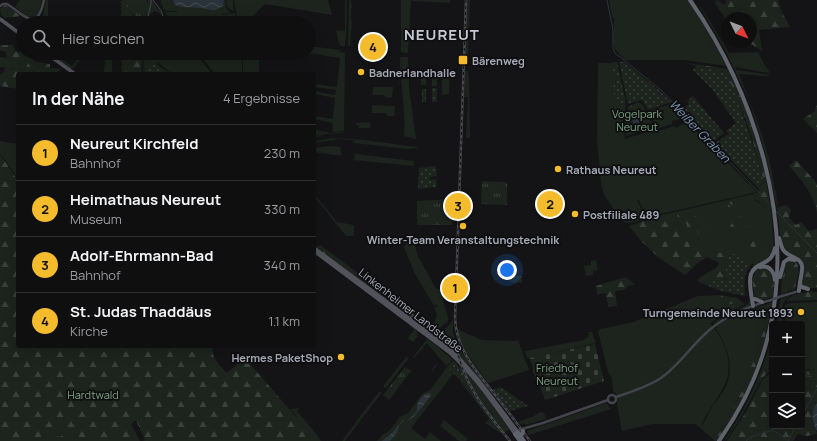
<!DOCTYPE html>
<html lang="de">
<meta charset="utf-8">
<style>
:root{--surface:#0f0f10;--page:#181819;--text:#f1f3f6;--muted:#9b9c9f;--line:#2f2f30;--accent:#f4bc2d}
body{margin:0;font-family:Manrope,sans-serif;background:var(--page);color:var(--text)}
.controls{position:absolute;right:12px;bottom:12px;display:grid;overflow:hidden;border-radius:4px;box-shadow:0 4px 16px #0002}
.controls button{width:36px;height:36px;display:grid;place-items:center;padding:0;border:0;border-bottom:1px solid var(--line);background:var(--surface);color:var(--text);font:20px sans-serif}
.compass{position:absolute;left:721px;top:12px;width:36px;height:36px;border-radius:50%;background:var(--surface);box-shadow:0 4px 16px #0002;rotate:133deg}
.you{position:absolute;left:507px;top:270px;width:14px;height:14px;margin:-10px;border:3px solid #fff;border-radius:50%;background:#1a73e8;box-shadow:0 0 0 6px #1a73e833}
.badge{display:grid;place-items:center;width:26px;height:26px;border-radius:50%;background:var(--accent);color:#111;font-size:13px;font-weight:700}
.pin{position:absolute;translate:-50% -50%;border:2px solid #fff;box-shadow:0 1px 4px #0006}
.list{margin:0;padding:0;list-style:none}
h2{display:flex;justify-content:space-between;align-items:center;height:52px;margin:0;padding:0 16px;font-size:17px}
h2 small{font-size:13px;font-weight:400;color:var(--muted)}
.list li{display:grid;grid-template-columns:26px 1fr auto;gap:12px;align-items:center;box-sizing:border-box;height:56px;padding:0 16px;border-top:1px solid var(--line)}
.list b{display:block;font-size:15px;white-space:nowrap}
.list p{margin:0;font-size:13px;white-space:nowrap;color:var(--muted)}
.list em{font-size:13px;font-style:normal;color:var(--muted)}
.icon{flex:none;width:22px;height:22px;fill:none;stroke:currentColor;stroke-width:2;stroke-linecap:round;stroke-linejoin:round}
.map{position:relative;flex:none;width:817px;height:441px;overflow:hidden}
.search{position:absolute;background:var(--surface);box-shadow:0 4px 16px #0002;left:16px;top:16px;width:300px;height:44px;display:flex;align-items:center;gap:10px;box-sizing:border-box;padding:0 14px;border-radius:22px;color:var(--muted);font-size:15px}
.panel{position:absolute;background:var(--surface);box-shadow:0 4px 16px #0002;left:16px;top:72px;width:300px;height:276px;border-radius:4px}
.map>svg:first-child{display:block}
.grass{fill:#1c241d}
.forest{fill:url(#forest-firs);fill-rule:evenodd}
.cemetery{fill:url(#cemetery-stones)}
.park{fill:url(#park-tufts)}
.garden{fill:url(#garden-dots)}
.water{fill:url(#water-waves)}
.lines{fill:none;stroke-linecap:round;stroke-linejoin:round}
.stream{stroke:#2a323a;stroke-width:1}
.secondary{stroke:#43444b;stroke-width:2.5}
.primary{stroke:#51525a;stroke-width:3.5}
.highway{stroke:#61636c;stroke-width:4}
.tram{stroke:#484950;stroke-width:1}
.rail-casing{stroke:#484950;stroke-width:2.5}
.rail{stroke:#0f0f11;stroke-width:1;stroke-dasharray:3;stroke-linecap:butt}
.secondary-bridge{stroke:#43444b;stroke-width:2.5}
.highway-bridge{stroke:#61636c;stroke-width:4}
.poi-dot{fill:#f4bc2d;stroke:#0f0f11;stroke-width:1.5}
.labels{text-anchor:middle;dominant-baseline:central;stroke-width:3.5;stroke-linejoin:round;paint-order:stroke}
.poi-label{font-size:11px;font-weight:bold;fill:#a5aab6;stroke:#0f0f11;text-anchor:start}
.park-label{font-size:11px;fill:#7ca280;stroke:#0f0f11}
.street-label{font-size:11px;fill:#a5aab6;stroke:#0f0f11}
.water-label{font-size:12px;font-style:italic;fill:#7b96b2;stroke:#0f0f11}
.district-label{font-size:15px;font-weight:bold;letter-spacing:1px;fill:#c6c9d2;stroke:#0f0f11}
</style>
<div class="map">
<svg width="817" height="441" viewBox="0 0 817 441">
<defs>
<pattern id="forest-firs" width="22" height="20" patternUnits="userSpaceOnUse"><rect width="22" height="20" fill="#1c241d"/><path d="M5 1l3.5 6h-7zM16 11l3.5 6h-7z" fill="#3a413c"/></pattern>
<pattern id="cemetery-stones" width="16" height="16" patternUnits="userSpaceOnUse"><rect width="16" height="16" fill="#1c241d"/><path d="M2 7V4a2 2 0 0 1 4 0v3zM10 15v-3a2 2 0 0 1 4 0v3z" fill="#3a413c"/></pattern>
<pattern id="park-tufts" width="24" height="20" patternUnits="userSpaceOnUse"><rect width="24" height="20" fill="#1c241d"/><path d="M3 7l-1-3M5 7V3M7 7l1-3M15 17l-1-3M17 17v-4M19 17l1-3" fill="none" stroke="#3a413c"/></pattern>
<pattern id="garden-dots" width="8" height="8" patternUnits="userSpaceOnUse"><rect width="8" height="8" fill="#1c241d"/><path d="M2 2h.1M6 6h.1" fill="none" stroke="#3a413c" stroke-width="1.8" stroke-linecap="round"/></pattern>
<pattern id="water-waves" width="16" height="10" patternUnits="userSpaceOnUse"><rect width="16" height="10" fill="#2a323a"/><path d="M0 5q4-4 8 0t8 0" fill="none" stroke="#464d54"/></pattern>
</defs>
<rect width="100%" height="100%" fill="#141416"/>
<path class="grass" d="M 20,0 L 41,0 L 40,11 L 42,0 L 43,0 L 41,12 L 35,17 L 27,16 L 15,7 Z
M 46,0 L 48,0 L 48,17 L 43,17 L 43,15 Z
M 122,0 L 147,0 L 147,5 L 148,0 L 152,0 L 162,13 L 163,19 L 161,18 L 162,16 L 160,13 L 155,11 C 149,13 147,19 152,23 L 133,23 L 135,16 L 132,11 L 129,11 L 126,9 L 123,10 L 123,22 L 121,21 L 120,17 L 122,10 L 120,10 L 122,7 L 120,6 L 122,3 L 120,3 Z
M 224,0 L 225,0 L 226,8 L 231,13 L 224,14 L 223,13 L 221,15 L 180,12 L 222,15 L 235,13 L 237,23 L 173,23 L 162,8 L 163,8 L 161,3 L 163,5 L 166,4 L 172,6 L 173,8 L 172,11 L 167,11 L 163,9 L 167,12 L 179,12 L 175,11 L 178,6 L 201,8 L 211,10 L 216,10 L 223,6 Z
M 226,0 L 233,0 L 234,12 L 227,7 Z
M 234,0 L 328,0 L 332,15 L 265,4 L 245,23 L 238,23 Z
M 345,0 L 347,0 L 346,39 L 345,39 L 345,46 L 341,46 L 339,44 L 336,30 L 345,31 Z
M 349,0 L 351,0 L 352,8 L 351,8 L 351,21 L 352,21 L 350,44 L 351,45 L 349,46 L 348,45 Z
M 401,0 L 411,0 L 408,53 L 401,52 Z
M 412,0 L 450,0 L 450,3 L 412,1 Z
M 467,0 L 470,0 L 468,58 L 465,58 Z
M 609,0 L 688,0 C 731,65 756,123 770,200 L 764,171 L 755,137 L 727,66 L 684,60 L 625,60 L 615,49 L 613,42 L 614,18 L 612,16 Z
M 696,0 L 705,13 L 729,53 L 758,52 L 763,62 L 770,73 L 735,67 L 736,70 L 772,75 L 765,76 L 739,74 C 753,110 768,145 774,184 C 775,192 779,201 777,208 L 765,152 L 749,100 L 725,50 Z
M 309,46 L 340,50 L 340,52 L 345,53 L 344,131 L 333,132 L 333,129 L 332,132 L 333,123 L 314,119 L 314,116 L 333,119 L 335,98 L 314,94 L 314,91 L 335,95 L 336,90 L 314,87 L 314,84 L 337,87 L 340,58 L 308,53 Z
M 49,53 L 62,62 L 57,58 L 59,55 L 59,57 L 72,66 L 80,56 L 82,56 L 82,57 L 74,68 L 70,69 Z
M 144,53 L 195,53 L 212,74 L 172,74 L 156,61 L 159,66 L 171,74 L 156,74 L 160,69 L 155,64 L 148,62 L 143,74 L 144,57 L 148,57 L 155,60 L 151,57 L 145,56 Z
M 198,53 L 242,53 L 242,74 L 215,74 Z
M 243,53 L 259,53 L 259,74 L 243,74 Z
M 0,57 L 7,58 L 11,66 L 17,65 L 26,57 C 29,63 28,66 25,71 L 17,69 L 0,67 Z
M 400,57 L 408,57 L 409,87 L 416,139 L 404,136 C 406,110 400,83 400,57 Z
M 105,59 L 112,59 L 112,73 L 116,74 L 104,72 Z
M 598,63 L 611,63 L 611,68 L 612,68 C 616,80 617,92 617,105 L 626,103 L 623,121 L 625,139 L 656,129 L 657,131 L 675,126 L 676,128 L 687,122 L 757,192 L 647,217 L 638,199 L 637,200 L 641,208 L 619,217 L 604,195 L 601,183 L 597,142 Z
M 442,70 L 450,70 L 449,94 L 442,95 Z
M 421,71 L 426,71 L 426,85 L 421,85 Z
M 432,72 L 437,72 L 437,86 L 432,86 Z
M 374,87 L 393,87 L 392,97 L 387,98 L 384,95 L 372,95 L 373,88 Z
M 671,104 L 685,118 L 672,121 L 672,124 L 657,129 L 648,111 Z
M 372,105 L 395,106 L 394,116 L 388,116 L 385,113 L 372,113 Z
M 370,122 L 370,128 L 359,128 L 358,125 L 355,125 L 356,123 Z
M 314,130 L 328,132 L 328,133 L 344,132 L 342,133 L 326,134 L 314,138 L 320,134 L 314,136 Z
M 332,138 L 354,139 L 354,142 L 356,139 L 417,147 L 418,148 L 408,149 L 353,143 L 353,140 L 339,139 L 314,143 L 314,141 L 316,141 Z
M 0,141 L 18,144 L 16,155 L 18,156 L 18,175 L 16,176 L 0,153 Z
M 327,146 L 340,147 L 342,156 L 314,152 L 314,148 Z
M 355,154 L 414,161 L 414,166 L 354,160 Z
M 314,194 L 337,222 L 354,225 L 354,236 L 346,236 L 314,196 Z
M 753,194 L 755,200 L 768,209 L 770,206 L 771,207 L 774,250 L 773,254 L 752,270 L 751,305 L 734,312 L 713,324 L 714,322 L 749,303 C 751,287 743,280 754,264 L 752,264 L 730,253 C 724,254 715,252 709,251 L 699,239 L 686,233 L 680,227 L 653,217 Z
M 414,242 L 418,256 L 436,289 L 443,289 L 443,300 L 448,317 L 448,321 L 440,328 L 441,329 L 440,333 L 444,338 L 443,331 L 451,323 L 453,319 L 453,331 L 457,350 L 450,346 L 457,351 L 458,354 L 434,334 L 432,331 L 448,344 L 434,333 L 434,325 L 432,329 L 437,315 L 434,307 L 437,307 L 437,304 L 434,306 L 414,272 L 404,247 L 406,243 Z
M 596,260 L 598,270 L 593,271 L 593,275 L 586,276 L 584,266 L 591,265 L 591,261 Z
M 787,267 L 792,268 L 793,278 L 790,287 L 787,288 C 785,281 784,274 787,267 Z
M 720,295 L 737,298 L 744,304 L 710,323 C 725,340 735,364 724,386 C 717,400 706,412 701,427 C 706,420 709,412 713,405 C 717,400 721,395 724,390 C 736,369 728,347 716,329 L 717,325 C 734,315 752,306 770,301 L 750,310 L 746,310 L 747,312 L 767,305 L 764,327 L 757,354 L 750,369 L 745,385 L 718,435 L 718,437 L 734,413 L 751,379 L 766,338 L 773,301 C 764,355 748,396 717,441 L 715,441 L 698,426 L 695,424 L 652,424 L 622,431 L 617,405 L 618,396 L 613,391 L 612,379 L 608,372 L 598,331 L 600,329 L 634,322 L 698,296 Z
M 817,302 L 817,369 L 802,370 L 802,324 L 785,324 L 785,305 L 790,303 Z
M 407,323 L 418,332 L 415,333 L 418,333 L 417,337 L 413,342 L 409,339 L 410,337 L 409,339 L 408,338 L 414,330 Z
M 457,329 L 482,340 L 515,341 L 518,340 L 529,370 L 488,383 L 462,347 Z
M 588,332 L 592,332 L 596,343 L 527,359 L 525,351 L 584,340 L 589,336 Z
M 772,338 L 766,362 L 752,395 L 760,380 L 763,377 L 742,415 L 727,439 L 724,441 C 746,409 761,375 772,338 Z
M 427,339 L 434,344 L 452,359 L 447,366 L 441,360 L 432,372 L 431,372 L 435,365 L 437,365 L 441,360 L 427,343 L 414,358 L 413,357 Z
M 458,351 L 461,351 L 471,366 L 516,427 L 481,381 L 459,355 Z
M 407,356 L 408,359 L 386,388 L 384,388 L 384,385 Z
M 447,367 L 466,386 L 469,385 L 485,412 L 501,431 L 500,433 L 485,423 L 489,419 L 454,373 L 411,428 L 425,439 L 430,432 L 441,441 L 377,441 L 382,435 L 390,430 L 400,417 L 408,413 L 422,394 L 431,389 Z
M 463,368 L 488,399 L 508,428 L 509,430 L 504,433 L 479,399 Z
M 379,392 L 381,392 L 381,394 L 366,413 L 364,411 Z
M 606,403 L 611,409 L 529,435 L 527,431 Z
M 300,408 L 297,411 L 322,441 L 316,437 L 290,409 Z
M 364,411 L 366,413 L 345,441 L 342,441 Z
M 540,412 L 544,413 L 546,419 L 525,425 L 524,423 L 520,424 L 518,422 L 534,416 Z
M 444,420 L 468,439 L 466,441 L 459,441 L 440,426 Z
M 52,428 L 65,432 L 64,435 L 59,437 L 54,434 Z"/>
<path class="forest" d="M 161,0 L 173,0 L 174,3 L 178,6 L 175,11 L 172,11 L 173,8 L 172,6 L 166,4 L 163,5 L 161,3 Z
M 717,0 L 725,5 L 726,0 L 778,0 L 782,12 L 790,27 L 759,30 L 762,51 L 751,44 L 751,18 L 727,18 L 727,21 L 715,3 Z
M 5,5 L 21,16 L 5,18 L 1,15 L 0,9 Z
M 0,45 L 13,45 L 15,51 L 34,54 L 33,61 L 50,64 L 50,68 L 61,69 L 55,74 L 18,74 L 18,89 L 0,86 L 0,75 L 4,72 L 5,68 L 17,69 L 25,71 L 28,62 L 26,58 L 20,66 L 11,66 L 7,58 L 6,52 L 0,50 Z
M 121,53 L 143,53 L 141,74 L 122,74 Z
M 687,63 L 728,69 C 749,111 764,159 770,206 L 769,210 L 754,198 L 753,194 C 763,192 758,187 764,182 L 752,138 L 743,112 L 723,71 L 696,66 Z
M 816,105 L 817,107 L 817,133 L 803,119 L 815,111 Z
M 0,154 L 18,181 L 18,346 L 213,346 C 210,358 220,365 227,373 L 245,358 L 289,409 L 296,417 L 299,417 L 321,441 L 143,441 L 145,440 L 136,420 L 131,424 L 140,441 L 0,441 ZM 53,429 L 65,432 L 64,435 L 59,437 L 54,434 Z
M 796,160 L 815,181 L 817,185 L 817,213 C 814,194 801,179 789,166 Z
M 737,200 L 737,204 L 732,205 L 729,203 L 729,205 L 739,216 L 752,228 L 752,230 L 750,232 L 744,232 L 742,227 L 740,226 L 732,228 L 730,226 L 733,222 L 730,221 L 729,215 L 722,211 L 715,204 L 723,201 Z
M 786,205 L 791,210 L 789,217 L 796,225 L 801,222 L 809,231 L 817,229 L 817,288 L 804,288 L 801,284 L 803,265 L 785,251 L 781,242 L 777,208 L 778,207 Z
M 685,211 L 697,217 L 702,224 L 707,227 L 707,231 L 700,233 L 688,229 L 686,223 L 677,216 L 678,213 Z
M 652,218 L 660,219 L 680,227 L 686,233 L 699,239 L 709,251 C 715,252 724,254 730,252 C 726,261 723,271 729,279 L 713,281 L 710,280 L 706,285 L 697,281 C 703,273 714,272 719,264 L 718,262 L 707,257 L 699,262 L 685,275 L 658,257 L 642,242 L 629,226 Z
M 753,231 L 756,233 L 771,249 L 771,252 L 770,253 L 765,251 L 759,254 L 753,250 L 751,246 L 746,244 L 745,240 L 750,238 Z
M 320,245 L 415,315 L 414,317 L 421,322 L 423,321 L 424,324 L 420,323 L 411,317 L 316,248 Z
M 787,261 L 796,262 C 802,270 796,280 795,289 L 781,294 L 782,269 ZM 787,267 L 792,268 C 793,275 793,283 788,288 C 785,282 783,274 787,267 Z
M 762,268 L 771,271 L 774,280 L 773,297 L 762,300 L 755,298 L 752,280 L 756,270 Z
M 626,277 L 635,285 L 628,286 L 624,290 L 615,291 L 617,306 L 608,307 L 606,293 L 597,295 L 596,286 Z
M 812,291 L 817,292 L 817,300 L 786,301 L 793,295 Z
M 721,296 L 737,298 L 744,304 L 741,306 L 720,301 Z
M 790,296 C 779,303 782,312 783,324 L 776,324 L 781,299 Z
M 772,302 C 766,340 756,375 737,409 C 732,418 726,430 719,437 L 718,435 L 745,385 L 750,369 L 757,354 L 764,327 L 767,305 L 747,313 L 746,310 L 747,310 L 749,311 Z
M 772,341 L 772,354 L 768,369 L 772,369 L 760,380 L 744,410 L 725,440 C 731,430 738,421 743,411 C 756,389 765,366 772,341 Z
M 817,369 L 817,404 C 812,407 812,419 813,425 C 814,429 817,430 817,434 L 807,436 L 798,434 L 793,441 L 727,441 L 744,415 L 760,385 L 772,398 L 772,426 L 802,426 L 802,394 L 811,384 L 813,376 L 803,373 L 803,371 Z"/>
<path class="cemetery" d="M 595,344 L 604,381 L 545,400 L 539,384 L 537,385 L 536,382 L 530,358 Z"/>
<path class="park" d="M 127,5 L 134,7 L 143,14 L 145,20 L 141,23 L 133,23 L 136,16 L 130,11 L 126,9 L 132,13 L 134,18 L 132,23 L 123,22 L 123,10 L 126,9 Z
M 465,71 L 468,71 L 469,78 L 470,138 L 466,138 L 468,97 L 464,97 Z
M 638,102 L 643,105 L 654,127 L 626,136 L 624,122 L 628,107 Z
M 482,181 L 507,182 L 507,205 L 481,204 Z
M 452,199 L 452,225 L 417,225 L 417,201 Z
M 641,208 L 645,217 L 644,219 C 634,222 627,227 619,217 Z
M 511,276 L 522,276 L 522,283 L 510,282 Z
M 405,367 L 411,371 L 389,400 L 383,395 Z
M 802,371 L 803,374 L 813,376 L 811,384 L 802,393 Z
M 772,372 L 772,398 L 760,385 L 762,380 Z"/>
<path class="garden" d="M 148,62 L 155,64 L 161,70 L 159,73 L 157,73 L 156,74 L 144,74 Z
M 617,62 L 626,103 L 617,105 L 613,90 L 614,83 L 616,83 L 612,68 L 611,68 L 611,63 Z
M 619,62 L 624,62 L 660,91 L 671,102 L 648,110 L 642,100 L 628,104 Z
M 696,66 L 726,72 C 742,108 753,144 764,182 L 761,184 L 760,190 L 715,143 L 729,134 L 726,131 L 736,123 L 712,89 L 693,70 Z
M 432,88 L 437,88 L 437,102 L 432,102 Z
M 422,89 L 426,89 L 426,102 L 422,102 Z
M 693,96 L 724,133 L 714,141 L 682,109 L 689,104 L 687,101 Z
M 436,166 L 437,176 L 430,177 L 430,180 L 436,179 L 437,187 L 418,189 L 419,168 Z
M 730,252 L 752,264 C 742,274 745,284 745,296 L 721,291 L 706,285 L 710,280 L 713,281 L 728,279 C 724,271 726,261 730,252 Z
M 453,360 L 462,370 L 469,385 L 467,386 L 447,367 Z
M 501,387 L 528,406 L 510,411 L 493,390 Z"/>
<path class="water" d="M 173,0 L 224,0 L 223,6 L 216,10 L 211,10 L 201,8 L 182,7 L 175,5 Z
M 634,111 L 639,114 L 642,121 L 640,123 L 633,124 L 632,113 Z
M 430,393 L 431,395 C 426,402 414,419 407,421 L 417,411 C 416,402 422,394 430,393 Z
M 817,404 L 817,431 C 812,425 810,409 817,404 Z
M 403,420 L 404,420 L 404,421 L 399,425 L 397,433 L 390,441 L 382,441 L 391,434 Z"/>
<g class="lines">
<path class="stream" d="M 607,0 L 613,30 L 613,48 L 615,53 L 661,90 L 772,206
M 775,210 L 817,253
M 772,407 L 770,410 L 772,414
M 802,415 L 817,389
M 746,441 L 751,437 L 773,430 L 786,439
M 788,441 L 796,426"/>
<path class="secondary" d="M 0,6 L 3,4 L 7,4 C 26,16 37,33 44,0
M 782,296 L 799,291
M608 399a4 4 0 1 1 8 0a4 4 0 1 1-8 0Z
M 616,397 C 631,392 647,387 661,378 C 678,366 689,349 704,335 C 722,317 746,307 771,300
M 522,429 L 543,423 L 608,400"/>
<path class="primary" d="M 0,19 L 23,36
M 46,53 L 75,74
M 314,248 L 451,349 L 480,382 L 518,432
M 314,251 L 449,352 C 474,375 495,405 515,434"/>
<path class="highway" d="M 690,0 C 754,92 796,221 769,332 C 760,372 742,408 719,441
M 779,238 C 781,243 781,249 785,252 C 791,258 800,257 802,266 C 803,270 799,284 799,291
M 760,267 C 769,265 774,271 775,280
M 780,277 L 784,262 L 788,259 L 795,260
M 800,285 L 802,287 L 808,289
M 755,299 L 762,302
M 753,306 C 752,297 748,283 751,274 C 756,261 772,266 775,248
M 518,432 L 524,441
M 515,434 L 520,441"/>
<path class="tram" d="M 153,0 C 158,7 167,14 161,23
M 150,23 C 145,15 152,8 151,0"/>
<g class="rail-casing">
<path id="rail" d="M 466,0 L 455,318 C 456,350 477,372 496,396 C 508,411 519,426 530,441
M 456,344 C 462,382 486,412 510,441"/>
</g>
<use href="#rail" class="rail"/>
<path class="secondary-bridge" d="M 771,300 L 782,296
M 519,430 L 522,429"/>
<path class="highway-bridge" d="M 522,434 L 523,431"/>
</g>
<g class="poi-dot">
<rect x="458" y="55" width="10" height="10" rx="2"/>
<circle cx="361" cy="72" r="4"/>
<circle cx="558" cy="169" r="4"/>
<circle cx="575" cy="214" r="4"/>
<circle cx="463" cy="226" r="4"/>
<circle cx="801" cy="312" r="4"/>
<circle cx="341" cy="357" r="4"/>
</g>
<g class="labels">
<g class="poi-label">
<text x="472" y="60">Bärenweg</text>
<text x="369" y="72">Badnerlandhalle</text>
<text x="566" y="169">Rathaus Neureut</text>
<text x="583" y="214">Postfiliale 489</text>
<text x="463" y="239" text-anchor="middle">Winter-Team Veranstaltungstechnik</text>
<text x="793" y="312" text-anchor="end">Turngemeinde Neureut 1893</text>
<text x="333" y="357" text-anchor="end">Hermes PaketShop</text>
</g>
<g class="park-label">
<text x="637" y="113">Vogelpark<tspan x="637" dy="13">Neureut</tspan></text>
<text x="557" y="367">Friedhof<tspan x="557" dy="13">Neureut</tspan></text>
<text x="93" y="394">Hardtwald</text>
</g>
<g class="street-label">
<text transform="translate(411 310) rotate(38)">Linkenheimer Landstraße</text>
</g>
<g class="water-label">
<text transform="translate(700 131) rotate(46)">Weißer Graben</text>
</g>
<g class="district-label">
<text x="442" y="34">NEUREUT</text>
</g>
</g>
</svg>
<div class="controls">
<button>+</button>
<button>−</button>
<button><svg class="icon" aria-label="layers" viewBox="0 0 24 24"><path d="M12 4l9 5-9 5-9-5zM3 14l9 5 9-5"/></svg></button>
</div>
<svg class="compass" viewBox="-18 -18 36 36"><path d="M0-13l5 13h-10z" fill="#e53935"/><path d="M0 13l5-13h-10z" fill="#9b9c9f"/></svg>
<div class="you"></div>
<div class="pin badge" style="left:455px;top:288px">1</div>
<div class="pin badge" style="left:550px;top:204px">2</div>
<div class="pin badge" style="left:458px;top:206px">3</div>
<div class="pin badge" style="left:373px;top:47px">4</div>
<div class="search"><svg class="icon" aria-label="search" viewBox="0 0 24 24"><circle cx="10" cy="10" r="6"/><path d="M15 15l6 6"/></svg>Hier suchen</div>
<section class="panel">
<h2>In der Nähe<small>4 Ergebnisse</small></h2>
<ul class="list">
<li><span class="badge">1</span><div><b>Neureut Kirchfeld</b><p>Bahnhof</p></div><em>230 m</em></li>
<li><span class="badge">2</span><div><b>Heimathaus Neureut</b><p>Museum</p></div><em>330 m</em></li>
<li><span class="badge">3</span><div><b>Adolf-Ehrmann-Bad</b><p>Bahnhof</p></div><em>340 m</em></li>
<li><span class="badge">4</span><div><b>St. Judas Thaddäus</b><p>Kirche</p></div><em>1.1 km</em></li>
</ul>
</section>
</div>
